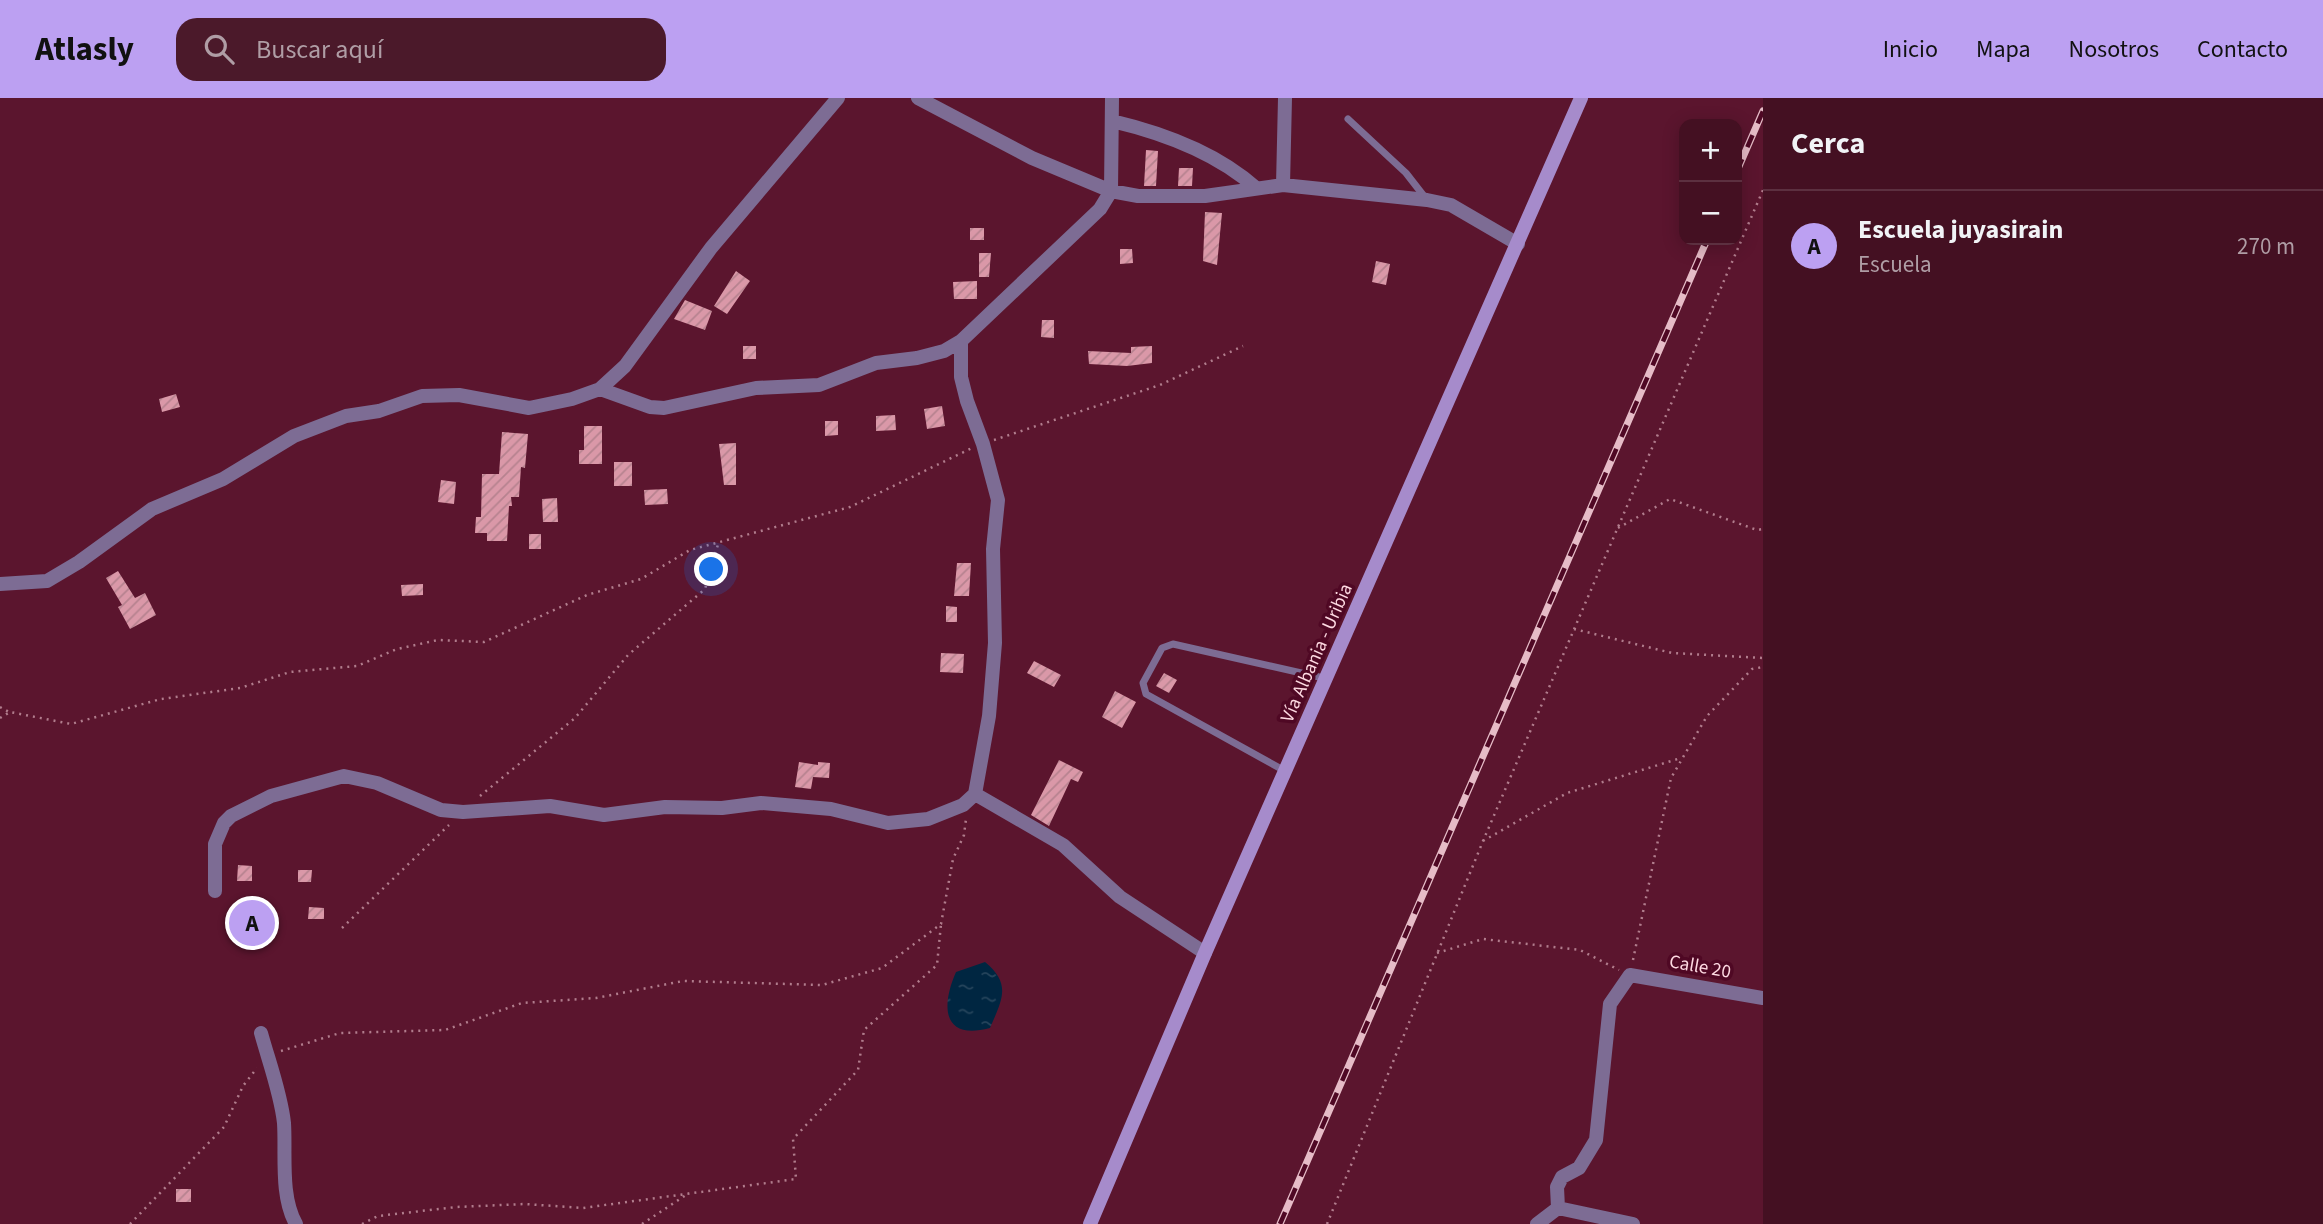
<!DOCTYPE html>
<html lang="es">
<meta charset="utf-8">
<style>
:root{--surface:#441022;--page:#4b192a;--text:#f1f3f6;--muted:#af9da5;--line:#5c3040;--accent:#bca0f2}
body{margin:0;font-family:"Source Sans 3",sans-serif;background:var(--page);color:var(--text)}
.controls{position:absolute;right:21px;top:21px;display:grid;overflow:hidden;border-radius:14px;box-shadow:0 4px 18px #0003}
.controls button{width:63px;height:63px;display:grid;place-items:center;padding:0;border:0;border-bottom:2px solid var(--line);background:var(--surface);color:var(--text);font:35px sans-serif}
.you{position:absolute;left:712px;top:472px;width:24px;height:24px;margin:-18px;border:5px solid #fff;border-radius:50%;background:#1a73e8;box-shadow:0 0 0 10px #1a73e833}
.badge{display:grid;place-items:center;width:46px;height:46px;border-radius:50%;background:var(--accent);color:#111;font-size:23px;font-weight:700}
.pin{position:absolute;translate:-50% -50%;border:4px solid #fff;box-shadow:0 2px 7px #0006}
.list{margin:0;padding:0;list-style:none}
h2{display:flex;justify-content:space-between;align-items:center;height:91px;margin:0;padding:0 28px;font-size:30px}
h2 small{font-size:23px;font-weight:400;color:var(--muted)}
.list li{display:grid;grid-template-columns:46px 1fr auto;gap:21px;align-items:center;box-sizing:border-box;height:112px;padding:0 28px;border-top:2px solid var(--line)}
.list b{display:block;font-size:26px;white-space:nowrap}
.list p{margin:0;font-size:23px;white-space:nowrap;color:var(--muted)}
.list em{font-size:23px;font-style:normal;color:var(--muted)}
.icon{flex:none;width:38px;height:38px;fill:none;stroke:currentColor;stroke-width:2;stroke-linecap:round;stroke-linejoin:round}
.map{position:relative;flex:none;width:1763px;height:1126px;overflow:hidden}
header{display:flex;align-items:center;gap:42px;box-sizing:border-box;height:98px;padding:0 35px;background:var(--accent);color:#111}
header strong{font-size:33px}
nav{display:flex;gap:38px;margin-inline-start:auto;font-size:24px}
.search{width:490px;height:63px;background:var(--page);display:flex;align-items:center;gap:18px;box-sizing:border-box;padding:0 24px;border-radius:21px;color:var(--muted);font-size:26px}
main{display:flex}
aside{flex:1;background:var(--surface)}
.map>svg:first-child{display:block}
.water{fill:url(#water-ripples)}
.building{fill:url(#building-hatch)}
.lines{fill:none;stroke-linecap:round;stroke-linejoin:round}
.path{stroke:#b17d8d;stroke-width:2.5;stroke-dasharray:2 5;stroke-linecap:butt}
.lane{stroke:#7d6c94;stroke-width:7}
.street{stroke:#7d6c94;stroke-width:14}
.secondary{stroke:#a68bcb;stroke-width:14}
.rail-casing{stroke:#e6bcc7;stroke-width:7}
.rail{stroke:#4f0824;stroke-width:4.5;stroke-dasharray:13;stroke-linecap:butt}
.labels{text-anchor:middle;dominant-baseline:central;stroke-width:7;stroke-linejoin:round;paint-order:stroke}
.street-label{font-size:19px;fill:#fedae2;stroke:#4f0824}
</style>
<header>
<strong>Atlasly</strong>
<div class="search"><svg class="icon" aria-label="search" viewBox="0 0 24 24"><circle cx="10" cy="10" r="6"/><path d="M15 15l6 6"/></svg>Buscar aquí</div>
<nav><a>Inicio</a><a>Mapa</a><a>Nosotros</a><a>Contacto</a></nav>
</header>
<main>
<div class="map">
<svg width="1763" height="1126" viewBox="0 0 1763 1126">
<defs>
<pattern id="water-ripples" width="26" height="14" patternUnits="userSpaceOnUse" patternTransform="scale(1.75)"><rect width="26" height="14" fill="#002641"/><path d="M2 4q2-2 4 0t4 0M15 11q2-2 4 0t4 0" fill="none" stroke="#26455c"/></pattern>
<pattern id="building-hatch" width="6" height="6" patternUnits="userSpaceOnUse" patternTransform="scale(1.75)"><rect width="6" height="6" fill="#da98a8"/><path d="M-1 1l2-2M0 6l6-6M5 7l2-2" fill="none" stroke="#b6828f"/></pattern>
</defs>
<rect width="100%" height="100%" fill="#5b152e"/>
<path class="water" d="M 985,864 C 1012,886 1002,902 990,930 C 942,943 941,908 956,874 Z"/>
<path class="building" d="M 1146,52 L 1158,53 L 1156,88 L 1144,88 Z
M 1179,70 L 1193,70 L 1192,88 L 1178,88 Z
M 1205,114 L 1222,115 L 1217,167 L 1203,163 Z
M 970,130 L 984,130 L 984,142 L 970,142 Z
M 1120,151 L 1132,151 L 1133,165 L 1120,166 Z
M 979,155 L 991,155 L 989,179 L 979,179 Z
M 1376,163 L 1390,166 L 1386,187 L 1372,184 Z
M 736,173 L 750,183 L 727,216 L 714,208 Z
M 977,183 L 977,201 L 954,201 L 953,184 Z
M 685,202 L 712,213 L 705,232 L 674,221 Z
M 1042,222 L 1054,222 L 1054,240 L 1041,239 Z
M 743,248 L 756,248 L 756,261 L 743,261 Z
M 1152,248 L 1152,265 L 1127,268 L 1089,266 L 1088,253 L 1131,255 L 1131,249 Z
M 176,296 L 180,309 L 162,314 L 159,301 Z
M 942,308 L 945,328 L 927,331 L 924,311 Z
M 895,317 L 896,332 L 876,333 L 876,318 Z
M 825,323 L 838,323 L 838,337 L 825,338 Z
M 584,328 L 602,328 L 602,366 L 579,366 L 579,352 L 584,352 Z
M 502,334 L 528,336 L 525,370 L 521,369 L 519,399 L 511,399 L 512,408 L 509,408 L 507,443 L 487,443 L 487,435 L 475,435 L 476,419 L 481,419 L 482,376 L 499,376 Z
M 736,345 L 736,387 L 724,387 L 719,346 Z
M 614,364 L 632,364 L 632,388 L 614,388 Z
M 441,382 L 456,384 L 454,406 L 438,404 Z
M 667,391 L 668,406 L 645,407 L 644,392 Z
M 557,400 L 558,424 L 543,424 L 542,401 Z
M 529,436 L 541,436 L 541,451 L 529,451 Z
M 957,465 L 971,465 L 969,498 L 954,498 Z
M 118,473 L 135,500 L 145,495 L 156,517 L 130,531 L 118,509 L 122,507 L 106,480 Z
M 423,486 L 423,497 L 402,498 L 401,487 Z
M 946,508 L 957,509 L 957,524 L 946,524 Z
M 941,555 L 964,556 L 963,575 L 940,574 Z
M 1034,563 L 1061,577 L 1054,589 L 1027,575 Z
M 1164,575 L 1177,582 L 1169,595 L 1156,588 Z
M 1115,593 L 1136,604 L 1122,630 L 1102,619 Z
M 1059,662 L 1083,674 L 1078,684 L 1071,681 L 1049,728 L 1031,717 Z
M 799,664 L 818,667 L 818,664 L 830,665 L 829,680 L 813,679 L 811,691 L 795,689 Z
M 238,767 L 252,768 L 252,783 L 237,783 Z
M 298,772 L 312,772 L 311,784 L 298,784 Z
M 309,809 L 324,810 L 324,821 L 308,821 Z
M 176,1091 L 191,1091 L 191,1104 L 176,1104 Z"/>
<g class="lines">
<path class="path" d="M 994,342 L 1160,287 L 1243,248
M 1618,430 L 1670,401 L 1757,432 L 1763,431
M 1574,531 L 1672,555 L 1763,560
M 0,609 L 9,614
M 0,620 L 10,614 L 71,626 L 161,601 L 240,590 L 290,574 L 357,568 L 397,551 L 438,542 L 484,544 L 587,497 L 641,481 L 690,452 L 850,409 L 972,350
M 480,698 L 575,620 L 628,557 L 705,491 L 719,443
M 1483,743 L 1567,695 L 1681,660
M 342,830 L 449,727
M 1437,855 L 1483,841 L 1580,852 L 1619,872
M 1633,862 L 1671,680 L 1707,618 L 1752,571 L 1763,569
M 281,953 L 340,935 L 445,932 L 522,905 L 596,900 L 683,883 L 822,887 L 882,870 L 941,826 L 953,761 L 964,737 L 966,721
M 130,1126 L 224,1029 L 243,988 L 257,970
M 362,1126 L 378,1118 L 456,1109 L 525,1106 L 583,1110 L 796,1081 L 793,1041 L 858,972 L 864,932 L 937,867 L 941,826
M 642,1126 L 689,1095
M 1327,1126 L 1483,743 L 1763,92"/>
<path class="lane" d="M 1348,21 L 1406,75 L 1427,102
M 1285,673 L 1146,596 L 1143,585 L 1162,550 L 1173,546 L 1328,581"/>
<path class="street" d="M 918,0 L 1032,60 L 1111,93 L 1138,98 L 1205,98 L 1283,87 L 1427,102 L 1451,107 L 1518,146
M 1112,23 C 1163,35 1217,55 1256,90
M 1283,87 L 1285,0
M 600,291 L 650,309 L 664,310 L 756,290 L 819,287 L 876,265 L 917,260 L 944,253 L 961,243 L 1100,111 L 1111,93 L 1112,0
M 0,486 L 47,483 L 79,464 L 152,411 L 223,381 L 294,338 L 346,318 L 379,313 L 422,298 L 459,297 L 529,310 L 572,301 L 600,291 L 625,268 L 711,150 L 838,0
M 975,696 L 1063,747 L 1120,799 L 1205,855
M 215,793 L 215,746 L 224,725 L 231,718 L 271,698 L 344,678 L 377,685 L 441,712 L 463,714 L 550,708 L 604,717 L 665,709 L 722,710 L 761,705 L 831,711 L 888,725 L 928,721 L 963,707 L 975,696 L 989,618 L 995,545 L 993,451 L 998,402 L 983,346 L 967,303 L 961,279 L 961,243
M 261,935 C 269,964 281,996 284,1025 C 286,1056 280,1098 296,1126
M 1558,1110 L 1557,1089 L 1562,1079 L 1579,1070 L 1596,1042 L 1610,906 L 1630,877 L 1763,900
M 1558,1110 L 1633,1126
M 1537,1126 L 1558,1110"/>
<path class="secondary" d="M 1090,1126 L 1205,855 L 1581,0"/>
<g class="rail-casing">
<path id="rail" d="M 1737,73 L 1763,13
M 1280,1126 L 1707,142"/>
</g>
<use href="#rail" class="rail"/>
</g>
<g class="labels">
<g class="street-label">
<text transform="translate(1317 555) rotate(-66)">Vía Albania - Uribia</text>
<text transform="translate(1700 869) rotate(10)">Calle 20</text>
</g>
</g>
</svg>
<div class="controls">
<button>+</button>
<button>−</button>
</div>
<div class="you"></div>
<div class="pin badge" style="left:252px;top:825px">A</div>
</div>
<aside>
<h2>Cerca<small></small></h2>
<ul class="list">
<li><span class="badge">A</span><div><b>Escuela juyasirain</b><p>Escuela</p></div><em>270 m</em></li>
</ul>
</aside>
</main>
